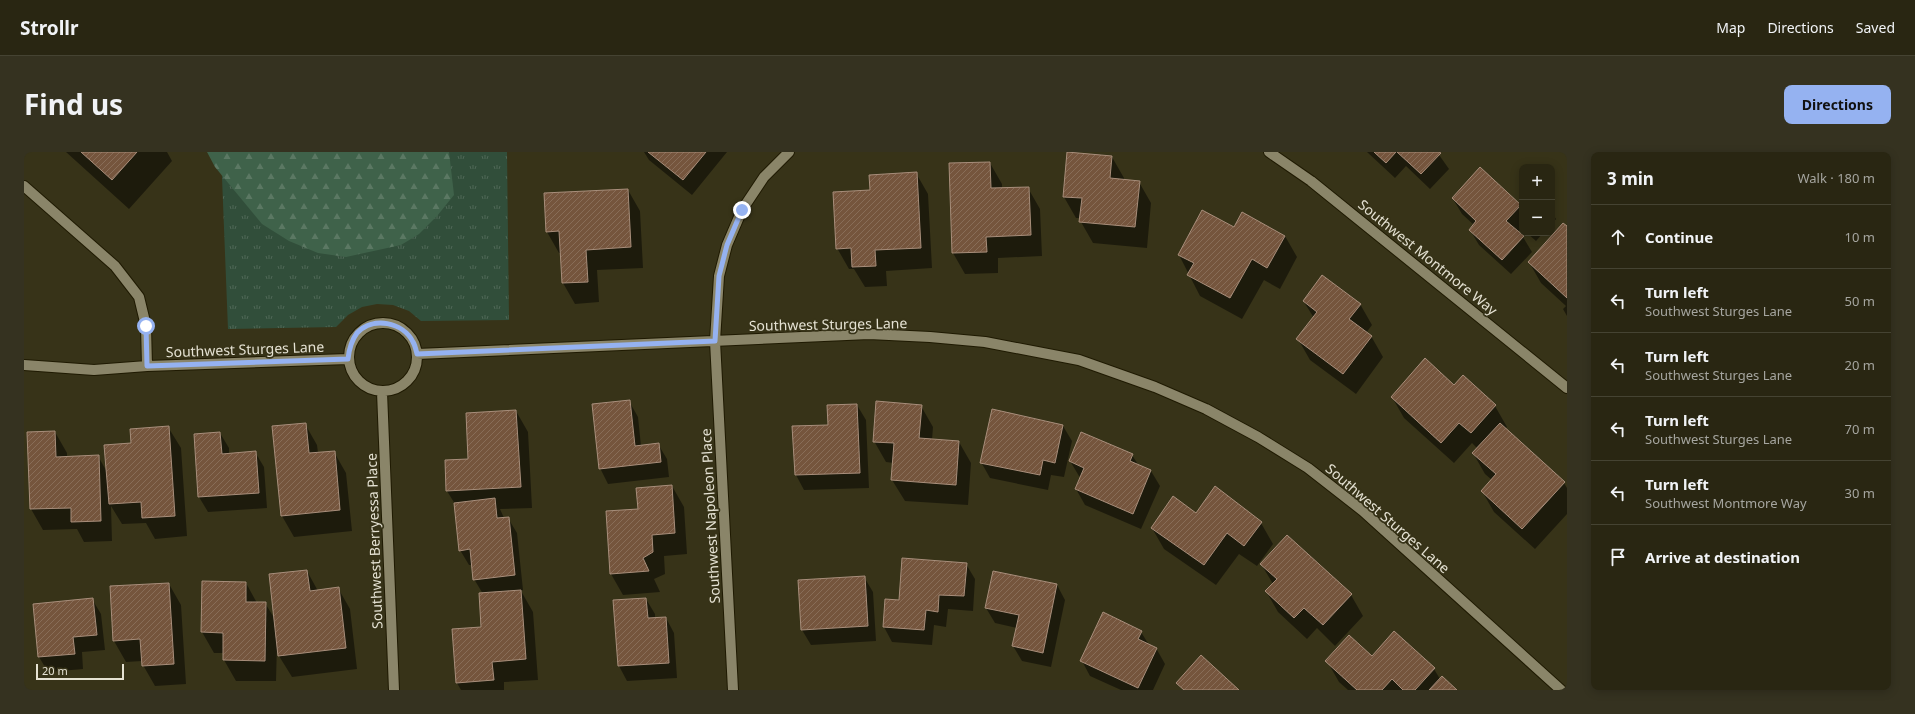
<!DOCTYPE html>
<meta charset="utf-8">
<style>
:root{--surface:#292612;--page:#353220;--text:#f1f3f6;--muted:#a5a59f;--line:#454332;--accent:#95b2f1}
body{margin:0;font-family:"Noto Sans",sans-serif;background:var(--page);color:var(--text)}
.controls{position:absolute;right:12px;top:12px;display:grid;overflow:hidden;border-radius:8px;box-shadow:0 2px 10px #0003}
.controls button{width:36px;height:36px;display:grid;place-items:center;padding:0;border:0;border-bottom:1px solid var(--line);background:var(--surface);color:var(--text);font:20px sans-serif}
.scale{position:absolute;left:12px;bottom:10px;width:88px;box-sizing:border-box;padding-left:4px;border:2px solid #e5e2d3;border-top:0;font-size:11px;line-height:14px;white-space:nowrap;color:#e5e2d3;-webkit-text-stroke:3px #373318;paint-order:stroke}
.stop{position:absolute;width:12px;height:12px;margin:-9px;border:3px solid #95b2f1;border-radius:50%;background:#fff}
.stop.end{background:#95b2f1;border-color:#fff;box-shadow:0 1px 4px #0008}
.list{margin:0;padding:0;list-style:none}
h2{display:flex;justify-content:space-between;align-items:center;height:52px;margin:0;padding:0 16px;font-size:17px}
h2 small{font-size:13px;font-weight:400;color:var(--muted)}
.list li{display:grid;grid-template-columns:26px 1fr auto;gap:12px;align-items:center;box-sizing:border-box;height:64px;padding:0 16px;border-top:1px solid var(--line)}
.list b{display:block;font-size:15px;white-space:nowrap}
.list p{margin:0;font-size:13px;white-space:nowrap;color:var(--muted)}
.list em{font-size:13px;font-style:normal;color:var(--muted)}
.icon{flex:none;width:22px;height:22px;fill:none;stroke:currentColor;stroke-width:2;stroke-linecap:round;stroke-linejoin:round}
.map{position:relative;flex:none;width:1543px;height:538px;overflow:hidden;border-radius:8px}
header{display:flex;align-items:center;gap:24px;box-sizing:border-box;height:56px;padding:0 20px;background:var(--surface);border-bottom:1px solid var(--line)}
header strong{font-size:19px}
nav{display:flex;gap:22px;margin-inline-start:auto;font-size:14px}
.intro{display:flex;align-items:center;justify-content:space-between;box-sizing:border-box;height:96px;padding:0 24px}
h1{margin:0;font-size:28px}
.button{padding:10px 18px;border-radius:8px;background:var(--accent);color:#111;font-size:14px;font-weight:700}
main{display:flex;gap:24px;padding:0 24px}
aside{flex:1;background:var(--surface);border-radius:8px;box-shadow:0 2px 10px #0003}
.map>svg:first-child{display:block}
.grass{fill:url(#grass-tufts)}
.forest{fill:url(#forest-firs)}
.shadow{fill:#0007}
.building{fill:url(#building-hatch);stroke:#a88e7b}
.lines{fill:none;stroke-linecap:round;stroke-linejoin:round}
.minor-casing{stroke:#1f1a02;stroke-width:12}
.minor{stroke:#8a8569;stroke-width:10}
.route{stroke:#95b2f1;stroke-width:5}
.labels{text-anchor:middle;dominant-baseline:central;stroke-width:3.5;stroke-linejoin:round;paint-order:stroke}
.street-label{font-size:14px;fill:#e5e2d3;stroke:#373318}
</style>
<header>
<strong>Strollr</strong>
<nav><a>Map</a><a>Directions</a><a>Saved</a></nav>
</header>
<div class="intro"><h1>Find us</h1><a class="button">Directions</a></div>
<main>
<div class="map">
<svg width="1543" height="538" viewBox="0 0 1543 538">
<defs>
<pattern id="grass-tufts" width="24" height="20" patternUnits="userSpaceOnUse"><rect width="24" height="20" fill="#314e3a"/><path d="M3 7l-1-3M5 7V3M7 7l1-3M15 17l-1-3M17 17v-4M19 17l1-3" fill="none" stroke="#4f6756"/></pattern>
<pattern id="forest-firs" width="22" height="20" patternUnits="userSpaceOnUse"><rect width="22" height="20" fill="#3f624a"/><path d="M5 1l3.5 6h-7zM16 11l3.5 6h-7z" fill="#5b7863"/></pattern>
<pattern id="building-hatch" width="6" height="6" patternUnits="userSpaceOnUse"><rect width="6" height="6" fill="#75553d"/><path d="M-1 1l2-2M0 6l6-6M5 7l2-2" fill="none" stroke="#886d58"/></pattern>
</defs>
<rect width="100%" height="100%" fill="#373318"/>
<path class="grass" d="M 197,0 L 483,0 L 485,168 L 397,169 L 385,159 L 369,153 L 353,152 L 338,155 L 324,163 L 312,175 L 204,177 Z"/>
<path class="forest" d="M 183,0 L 425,0 L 430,43 L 413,64 L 395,82 L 377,93 L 322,105 L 294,101 L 265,89 L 238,72 L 191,15 Z"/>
<path class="shadow" d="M 42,0 L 143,0 L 148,9 L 105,57 Z
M 620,0 L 703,0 L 668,43 L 625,8 Z
M 1343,0 L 1413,0 L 1425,17 L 1406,37 L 1382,14 L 1371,26 Z
M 1088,5 L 1100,26 L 1100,29 L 1115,30 L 1127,51 L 1123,96 L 1069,91 L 1057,70 L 1057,66 L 1052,66 L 1040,45 Z
M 966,11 L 978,32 L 978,37 L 1004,36 L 1016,57 L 1018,104 L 974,106 L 974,121 L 941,122 L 929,101 Z
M 892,21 L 904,42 L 908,116 L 862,119 L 863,134 L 841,135 L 830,117 L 825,117 L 813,96 L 847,39 Z
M 604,38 L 616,59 L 619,116 L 573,118 L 575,150 L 551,152 L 539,131 L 537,101 L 535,101 L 523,80 Z
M 1429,47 L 1496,53 L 1498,57 L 1498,76 L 1494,80 L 1499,85 L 1508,100 L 1487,122 L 1455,93 L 1446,78 L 1450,73 L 1438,62 Z
M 1528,61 L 1532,67 L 1528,72 Z
M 1210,76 L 1261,84 L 1273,105 L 1256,137 L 1240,128 L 1218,167 L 1176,144 L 1155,103 Z
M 1543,76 L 1543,164 L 1539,157 L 1542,154 L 1517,131 L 1505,110 Z
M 1503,81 L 1519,81 L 1512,89 Z
M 1280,150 L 1336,152 L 1348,173 L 1342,181 L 1347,184 L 1359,205 L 1332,242 L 1286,208 L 1274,187 L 1290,166 Z
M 1439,224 L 1471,254 L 1483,275 L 1481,277 L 1540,331 L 1543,336 L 1543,362 L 1511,397 L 1470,360 L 1458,339 L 1468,328 L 1461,322 L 1449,301 L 1453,296 L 1448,291 L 1430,311 L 1380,266 L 1368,245 L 1430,234 Z
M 605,249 L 614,265 L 617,294 L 634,292 L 643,307 L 645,325 L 584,332 L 576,316 Z
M 833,253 L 842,268 L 845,336 L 780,338 L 772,323 L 769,275 L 805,274 Z
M 897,254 L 909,275 L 908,288 L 935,290 L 947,311 L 944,353 L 881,349 L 868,328 L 870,311 L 862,310 L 850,289 Z
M 492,259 L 504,280 L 508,356 L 476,357 L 480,366 L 484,366 L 493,381 L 499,438 L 497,439 L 509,460 L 514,528 L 480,530 L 480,538 L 437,538 L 433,531 L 429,478 L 458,476 L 459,442 L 450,427 L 449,413 L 445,413 L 436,398 L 431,352 L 423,339 L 445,308 Z
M 281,272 L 293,293 L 294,301 L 310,300 L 322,321 L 328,379 L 270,385 L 258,364 Z
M 1039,274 L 1048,289 L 1040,325 L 1027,323 L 1024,338 L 966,326 L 957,310 Z
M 144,275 L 157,296 L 163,384 L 131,387 L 122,371 L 98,372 L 87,354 L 88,389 L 60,390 L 53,377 L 19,378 L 7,357 L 4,281 L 31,280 L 43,301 L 43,305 L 74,304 L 83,320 L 108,292 Z
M 196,281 L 205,296 L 205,302 L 231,300 L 240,315 L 243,356 L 184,360 L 175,345 L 171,283 Z
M 1108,303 L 1115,314 L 1127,319 L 1136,334 L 1117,377 L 1061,353 L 1052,337 L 1057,325 L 1055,324 L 1046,309 Z
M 648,334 L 660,355 L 663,402 L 640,404 L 641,422 L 630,427 L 636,440 L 599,443 L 587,422 L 615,358 Z
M 1172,362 L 1237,371 L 1249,392 L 1233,414 L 1215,402 L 1192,433 L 1140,397 L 1128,376 Z
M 942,412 L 951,427 L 949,459 L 924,457 L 922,475 L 910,473 L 908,493 L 868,490 L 860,475 Z
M 1237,412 L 1327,443 L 1339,464 L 1311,494 L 1293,476 L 1283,487 L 1254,460 L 1242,439 L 1249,432 Z
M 283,419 L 294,439 L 314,436 L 326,457 L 333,517 L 268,525 L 255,504 L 253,492 L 252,529 L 212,529 L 200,508 L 200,501 L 190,501 L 178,480 L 179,430 L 222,431 L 233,451 L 241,451 L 252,469 Z
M 840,425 L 849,440 L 852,489 L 787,493 L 778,478 Z
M 145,432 L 157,453 L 162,532 L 131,534 L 119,513 L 118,509 L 102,510 L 90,489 L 87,435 Z
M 1033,433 L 1041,448 L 1027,515 L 998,509 L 989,494 L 993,476 L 971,471 L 962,456 Z
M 68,447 L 77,462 L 81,498 L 58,500 L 59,517 L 24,520 L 15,505 Z
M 622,447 L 631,462 L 631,466 L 642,466 L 650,481 L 653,526 L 603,529 L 595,514 Z
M 1117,480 L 1125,493 L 1132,496 L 1141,512 L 1129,538 L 1097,538 L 1066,524 L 1058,509 Z
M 1370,480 L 1410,517 L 1416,527 L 1431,538 L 1324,538 L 1315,530 L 1303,509 L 1348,505 Z"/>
<path class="building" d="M 57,0 L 113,0 L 88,28 Z
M 624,0 L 682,0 L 659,28 Z
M 1043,0 L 1088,4 L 1086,26 L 1116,29 L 1111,75 L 1055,70 L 1058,46 L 1039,45 Z
M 1350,0 L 1372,0 L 1362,11 Z
M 1373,0 L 1415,0 L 1417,1 L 1397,22 Z
M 966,10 L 967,36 L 1005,35 L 1007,83 L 962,85 L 963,100 L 928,101 L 925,11 Z
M 1456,15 L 1497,53 L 1482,69 L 1500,84 L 1478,108 L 1445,78 L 1452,69 L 1428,46 Z
M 893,20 L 897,96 L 851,98 L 852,114 L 828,115 L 827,96 L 812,97 L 809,40 L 846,38 L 845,23 Z
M 604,37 L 607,95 L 562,98 L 564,130 L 538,131 L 535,79 L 522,80 L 520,41 Z
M 1178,58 L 1210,75 L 1218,60 L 1261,84 L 1243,116 L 1228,107 L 1206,146 L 1163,123 L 1170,111 L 1154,103 Z
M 1539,71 L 1543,74 L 1543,146 L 1504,110 Z
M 1298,123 L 1337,152 L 1325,167 L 1348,184 L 1319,222 L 1272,187 L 1293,160 L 1279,149 Z
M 1401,206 L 1430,233 L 1439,223 L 1472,253 L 1447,281 L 1435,271 L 1417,291 L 1367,245 Z
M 606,248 L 611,294 L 635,291 L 637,310 L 575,317 L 568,252 Z
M 852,249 L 898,253 L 895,286 L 935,289 L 932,333 L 867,328 L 870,291 L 849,290 Z
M 833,252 L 836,321 L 771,323 L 768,274 L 804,273 L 803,253 Z
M 968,257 L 1039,273 L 1031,311 L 1019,308 L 1016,323 L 956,311 Z
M 492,258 L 497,335 L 422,339 L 421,308 L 444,307 L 442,261 Z
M 282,271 L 285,301 L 311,299 L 316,358 L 257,364 L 248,274 Z
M 1476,271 L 1541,330 L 1498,377 L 1457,339 L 1472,322 L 1448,301 Z
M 145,274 L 151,364 L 118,366 L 117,350 L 85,352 L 80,293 L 107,291 L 106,277 Z
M 31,279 L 32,305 L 75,303 L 77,369 L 47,370 L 47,356 L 6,357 L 3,280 Z
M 196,280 L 198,302 L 232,299 L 235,341 L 174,345 L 170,282 Z
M 1057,280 L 1109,302 L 1106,309 L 1127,318 L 1109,362 L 1051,337 L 1060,316 L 1045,309 Z
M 648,333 L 651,381 L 628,383 L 629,400 L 619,406 L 625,419 L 586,422 L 582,359 L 614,357 L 612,336 Z
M 1191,334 L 1238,370 L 1220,394 L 1203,381 L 1180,413 L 1127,376 L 1149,344 L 1172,361 Z
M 471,346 L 473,366 L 485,365 L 491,423 L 449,428 L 446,397 L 435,399 L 430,351 Z
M 1263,383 L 1328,442 L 1299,473 L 1280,456 L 1270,466 L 1241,439 L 1253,427 L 1236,412 Z
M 878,406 L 943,411 L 940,444 L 915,443 L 914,460 L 902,458 L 900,478 L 859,475 L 861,447 L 875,448 Z
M 283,418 L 286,439 L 315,435 L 322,496 L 254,504 L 245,422 Z
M 969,419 L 1033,432 L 1019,501 L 988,494 L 995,463 L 961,456 Z
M 841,424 L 844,474 L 777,478 L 774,428 Z
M 178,429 L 222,430 L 222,450 L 242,450 L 241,509 L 199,508 L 199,481 L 177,480 Z
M 145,431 L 150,512 L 118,514 L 116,487 L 89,489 L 86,434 Z
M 497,438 L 502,507 L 468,510 L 470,528 L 432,531 L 428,477 L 457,475 L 455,441 Z
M 69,446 L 73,483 L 49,485 L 51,502 L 14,505 L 9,452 Z
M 622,446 L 624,466 L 642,465 L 645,511 L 594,514 L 589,448 Z
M 1079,460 L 1118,479 L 1114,487 L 1133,496 L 1114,536 L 1056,509 Z
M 1370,479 L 1411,516 L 1391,538 L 1379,538 L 1368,527 L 1358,538 L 1333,538 L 1301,509 L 1325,483 L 1348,504 Z
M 1177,503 L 1215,538 L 1160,538 L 1152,531 Z
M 1418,524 L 1433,538 L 1405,538 Z"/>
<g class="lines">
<g class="minor-casing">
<path id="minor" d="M 1245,0 L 1287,29 L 1543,236
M 0,34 L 91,114 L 115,145 L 122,174 L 123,214
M325 205a34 34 0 1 1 68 0a34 34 0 1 1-68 0Z
M 393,202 L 845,182 L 906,185 L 961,190 L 1055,208 L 1131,235 L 1182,257 L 1234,285 L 1284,316 L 1339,359 L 1537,538
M 0,213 L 70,218 L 123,214 L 324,207
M 358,240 L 370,538
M 709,538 L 691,189 L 695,124 L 703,93 L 718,58 L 740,25 L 765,0"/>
</g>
<use href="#minor" class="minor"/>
</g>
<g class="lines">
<path class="route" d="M 122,174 L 123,214 L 324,207 C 325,198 327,189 333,181 C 349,164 379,170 389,190 C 391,193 392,198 393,202 L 691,189 L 695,124 L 703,93 L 718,58"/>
</g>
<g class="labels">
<g class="street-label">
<text transform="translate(1404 105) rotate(39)">Southwest Montmore Way</text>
<text transform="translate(804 172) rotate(-1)">Southwest Sturges Lane</text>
<text transform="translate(221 197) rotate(-2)">Southwest Sturges Lane</text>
<text transform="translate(686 364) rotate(-93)">Southwest Napoleon Place</text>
<text transform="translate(1364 366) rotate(41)">Southwest Sturges Lane</text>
<text transform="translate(350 389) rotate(-92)">Southwest Berryessa Place</text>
</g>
</g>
</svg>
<div class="controls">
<button>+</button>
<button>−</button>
</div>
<div class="scale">20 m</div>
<div class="stop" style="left:122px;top:174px"></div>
<div class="stop end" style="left:718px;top:58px"></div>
</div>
<aside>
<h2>3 min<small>Walk · 180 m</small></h2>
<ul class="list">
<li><svg class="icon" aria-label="ahead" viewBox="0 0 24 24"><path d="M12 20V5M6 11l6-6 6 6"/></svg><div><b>Continue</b></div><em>10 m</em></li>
<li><svg class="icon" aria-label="left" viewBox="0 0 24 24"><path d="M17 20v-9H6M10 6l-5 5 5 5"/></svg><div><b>Turn left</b><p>Southwest Sturges Lane</p></div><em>50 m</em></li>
<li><svg class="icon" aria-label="left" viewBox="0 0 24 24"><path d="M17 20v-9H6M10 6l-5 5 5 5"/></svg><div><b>Turn left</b><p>Southwest Sturges Lane</p></div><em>20 m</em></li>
<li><svg class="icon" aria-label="left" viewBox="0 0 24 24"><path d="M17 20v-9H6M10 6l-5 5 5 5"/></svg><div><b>Turn left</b><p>Southwest Sturges Lane</p></div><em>70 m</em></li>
<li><svg class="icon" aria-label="left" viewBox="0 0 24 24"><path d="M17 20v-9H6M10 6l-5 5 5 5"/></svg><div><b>Turn left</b><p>Southwest Montmore Way</p></div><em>30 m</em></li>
<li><svg class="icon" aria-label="arrive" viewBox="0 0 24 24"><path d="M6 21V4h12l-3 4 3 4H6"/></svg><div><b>Arrive at destination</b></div></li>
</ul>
</aside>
</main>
